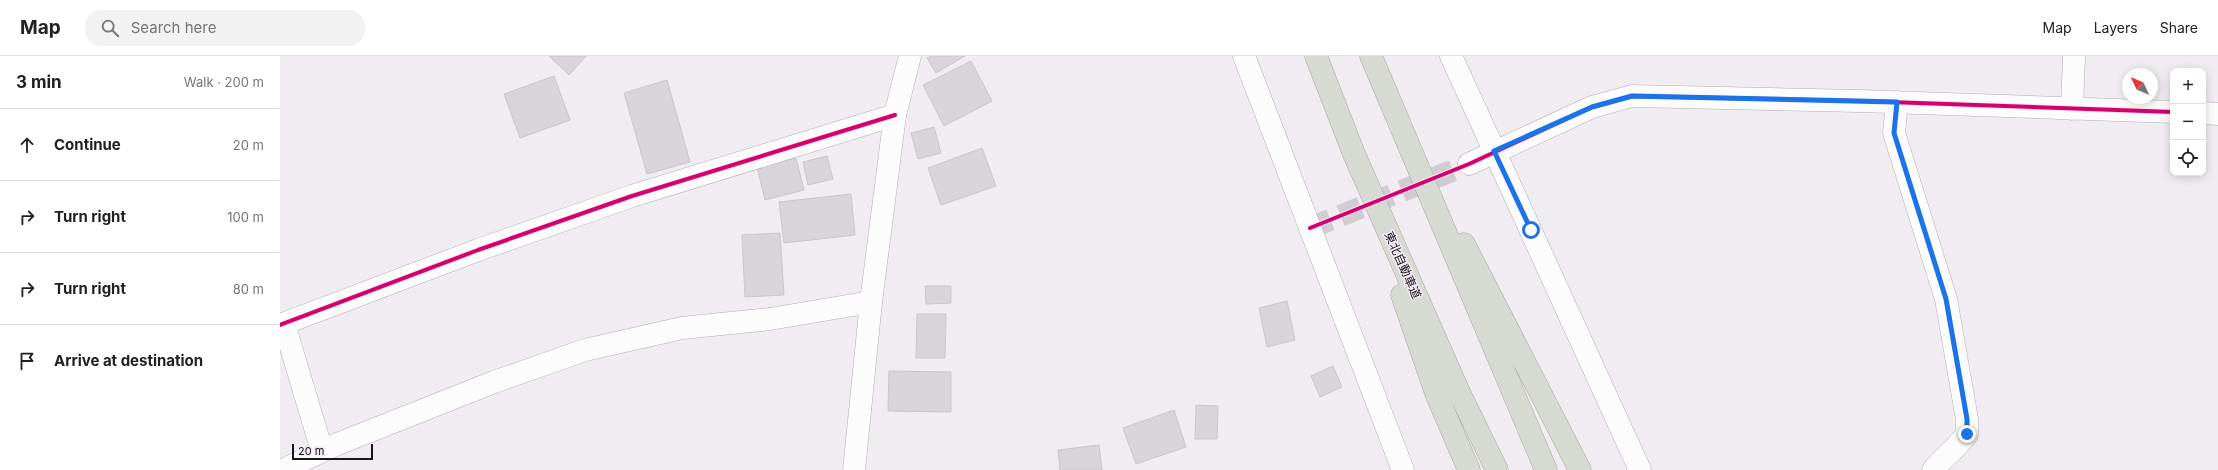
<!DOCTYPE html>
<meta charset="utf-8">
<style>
:root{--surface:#fff;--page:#f2f2f2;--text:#202124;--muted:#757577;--line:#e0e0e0}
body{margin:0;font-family:Inter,"Noto Sans JP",sans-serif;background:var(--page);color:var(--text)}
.controls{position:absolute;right:12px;top:12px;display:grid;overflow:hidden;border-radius:8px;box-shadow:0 2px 10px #0003}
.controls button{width:36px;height:36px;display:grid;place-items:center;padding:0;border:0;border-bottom:1px solid var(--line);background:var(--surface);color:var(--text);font:20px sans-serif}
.compass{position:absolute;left:1842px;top:12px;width:36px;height:36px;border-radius:50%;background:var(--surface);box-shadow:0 2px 10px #0003;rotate:314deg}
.scale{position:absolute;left:12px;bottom:10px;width:81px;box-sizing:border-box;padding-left:4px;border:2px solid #171518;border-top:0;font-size:11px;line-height:14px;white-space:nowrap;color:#171518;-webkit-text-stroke:3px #f2eaf4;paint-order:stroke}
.stop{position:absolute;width:12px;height:12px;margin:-9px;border:3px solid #1a73e8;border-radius:50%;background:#fff}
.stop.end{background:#1a73e8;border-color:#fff;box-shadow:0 1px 4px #0008}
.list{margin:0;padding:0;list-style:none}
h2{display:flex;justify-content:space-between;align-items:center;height:52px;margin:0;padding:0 16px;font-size:17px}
h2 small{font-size:13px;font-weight:400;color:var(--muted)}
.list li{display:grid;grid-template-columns:26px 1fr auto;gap:12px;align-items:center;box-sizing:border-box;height:72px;padding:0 16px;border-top:1px solid var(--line)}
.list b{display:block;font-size:15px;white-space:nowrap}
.list em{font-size:13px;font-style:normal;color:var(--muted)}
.icon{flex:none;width:22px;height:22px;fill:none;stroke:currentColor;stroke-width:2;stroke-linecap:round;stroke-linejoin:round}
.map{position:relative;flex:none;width:1938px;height:414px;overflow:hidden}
header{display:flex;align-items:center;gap:24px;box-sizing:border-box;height:56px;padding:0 20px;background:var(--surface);border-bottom:1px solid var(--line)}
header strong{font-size:19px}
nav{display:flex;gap:22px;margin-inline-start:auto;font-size:14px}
.search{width:280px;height:36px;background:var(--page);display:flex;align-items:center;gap:10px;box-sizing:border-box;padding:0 14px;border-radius:16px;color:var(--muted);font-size:15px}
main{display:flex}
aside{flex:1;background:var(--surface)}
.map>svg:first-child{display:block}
.building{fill:#d8d4d9;stroke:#c9c5c9}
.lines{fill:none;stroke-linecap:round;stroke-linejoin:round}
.minor-tunnel{stroke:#d0ccd1;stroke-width:22;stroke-dasharray:22 11;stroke-linecap:butt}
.minor-casing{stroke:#b1aeb2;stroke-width:23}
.tertiary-casing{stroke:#b1aeb2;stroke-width:23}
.motorway-casing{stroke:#a4a6a0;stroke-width:23}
.minor{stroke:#fdfcfd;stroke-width:22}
.tertiary{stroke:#fdfcfd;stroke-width:22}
.motorway{stroke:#d7dad3;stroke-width:22}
.cycleway-casing{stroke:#f2eaf4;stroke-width:6}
.cycleway{stroke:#d6006c;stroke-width:4}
.route{stroke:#1a73e8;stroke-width:5}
.labels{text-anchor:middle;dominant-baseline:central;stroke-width:3;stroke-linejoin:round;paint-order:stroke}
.street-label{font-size:12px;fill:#171518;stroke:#f2eaf4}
</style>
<header>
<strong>Map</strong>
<div class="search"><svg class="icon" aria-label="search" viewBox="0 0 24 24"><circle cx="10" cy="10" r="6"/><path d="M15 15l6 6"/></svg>Search here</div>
<nav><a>Map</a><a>Layers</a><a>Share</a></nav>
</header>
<main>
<aside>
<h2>3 min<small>Walk · 200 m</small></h2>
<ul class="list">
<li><svg class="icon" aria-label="ahead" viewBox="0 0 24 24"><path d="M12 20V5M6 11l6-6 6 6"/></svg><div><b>Continue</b></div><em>20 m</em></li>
<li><svg class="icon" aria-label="right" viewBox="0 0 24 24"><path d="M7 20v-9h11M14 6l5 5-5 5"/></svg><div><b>Turn right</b></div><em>100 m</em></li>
<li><svg class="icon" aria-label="right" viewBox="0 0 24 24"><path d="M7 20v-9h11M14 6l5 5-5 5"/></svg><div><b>Turn right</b></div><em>80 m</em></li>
<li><svg class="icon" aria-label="arrive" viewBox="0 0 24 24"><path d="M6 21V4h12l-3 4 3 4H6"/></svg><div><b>Arrive at destination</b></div></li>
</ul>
</aside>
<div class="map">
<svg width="1938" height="414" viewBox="0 0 1938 414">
<rect width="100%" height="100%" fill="#f1ecf2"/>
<path class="building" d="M 269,0 L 306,0 L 289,19 Z
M 651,0 L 685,0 L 656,17 L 647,2 Z
M 691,5 L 712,45 L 664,70 L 643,29 Z
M 274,20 L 290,64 L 240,82 L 224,38 Z
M 387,24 L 410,106 L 367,118 L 344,37 Z
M 654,71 L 661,97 L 638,103 L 631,77 Z
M 702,92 L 716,130 L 661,149 L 648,112 Z
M 547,100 L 553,123 L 528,129 L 523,106 Z
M 516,102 L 524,134 L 485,144 L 477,111 Z
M 571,138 L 575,179 L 504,187 L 499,146 Z
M 500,177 L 504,239 L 465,241 L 462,179 Z
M 645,230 L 671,230 L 671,247 L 646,248 Z
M 1007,245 L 1015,284 L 987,291 L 979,252 Z
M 637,258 L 666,258 L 665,302 L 636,302 Z
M 1053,310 L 1062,331 L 1040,341 L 1031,320 Z
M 609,315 L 671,316 L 671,356 L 608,355 Z
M 916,349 L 938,350 L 937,383 L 915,383 Z
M 894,354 L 906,391 L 856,408 L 843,372 Z
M 819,389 L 822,414 L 780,414 L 778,394 Z"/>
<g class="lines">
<path class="minor-tunnel" d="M 1030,172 L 1189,108"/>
<g class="minor-casing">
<path id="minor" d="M 964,0 L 1123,414
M 1171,0 L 1360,414
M 1617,46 L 1614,77 L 1666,243 L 1687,363 L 1687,378 C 1677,392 1664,401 1653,414
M 1792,53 L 1794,0
M 1923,57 L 1938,58
M 1189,108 L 1312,51 L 1352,40 L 1580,45 L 1893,56
M 4,268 L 42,395
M 0,269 L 198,194 L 352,140 L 615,59
M 3,414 L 55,389 L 214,326 L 305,294 L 402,272 L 490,263 L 591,246"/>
</g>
<g class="tertiary-casing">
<path id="tertiary" d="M 574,414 L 591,246 L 615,59 L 630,0"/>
</g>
<g class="motorway-casing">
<path id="motorway" d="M 1036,0 L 1074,98 L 1178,334 L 1217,414
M 1091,0 L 1266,414
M 1184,188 L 1300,414
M 1122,239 L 1157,340 L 1189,414"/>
</g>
<use href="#minor" class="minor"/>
<use href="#tertiary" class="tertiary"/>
<use href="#motorway" class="motorway"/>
<g class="cycleway-casing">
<path id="cycleway" d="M 1030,172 L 1189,108 L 1312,51 L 1352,40 L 1580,45 L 1893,56
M 0,269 L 198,194 L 352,140 L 615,59"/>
</g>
<use href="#cycleway" class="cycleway"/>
</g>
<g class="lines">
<path class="route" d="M 1251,174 L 1214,95 L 1312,51 L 1352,40 L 1617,46 L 1614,77 L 1666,243 L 1687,363 L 1687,378"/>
</g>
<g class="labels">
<g class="street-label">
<text transform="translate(1123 209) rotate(66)">東北自動車道</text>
</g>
</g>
</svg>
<div class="controls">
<button>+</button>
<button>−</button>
<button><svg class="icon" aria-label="locate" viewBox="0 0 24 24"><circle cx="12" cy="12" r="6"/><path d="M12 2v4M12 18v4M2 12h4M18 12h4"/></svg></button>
</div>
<svg class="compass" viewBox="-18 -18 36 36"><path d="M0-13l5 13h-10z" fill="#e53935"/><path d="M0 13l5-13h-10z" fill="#757577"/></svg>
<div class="scale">20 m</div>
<div class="stop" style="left:1251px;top:174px"></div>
<div class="stop end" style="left:1687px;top:378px"></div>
</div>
</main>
